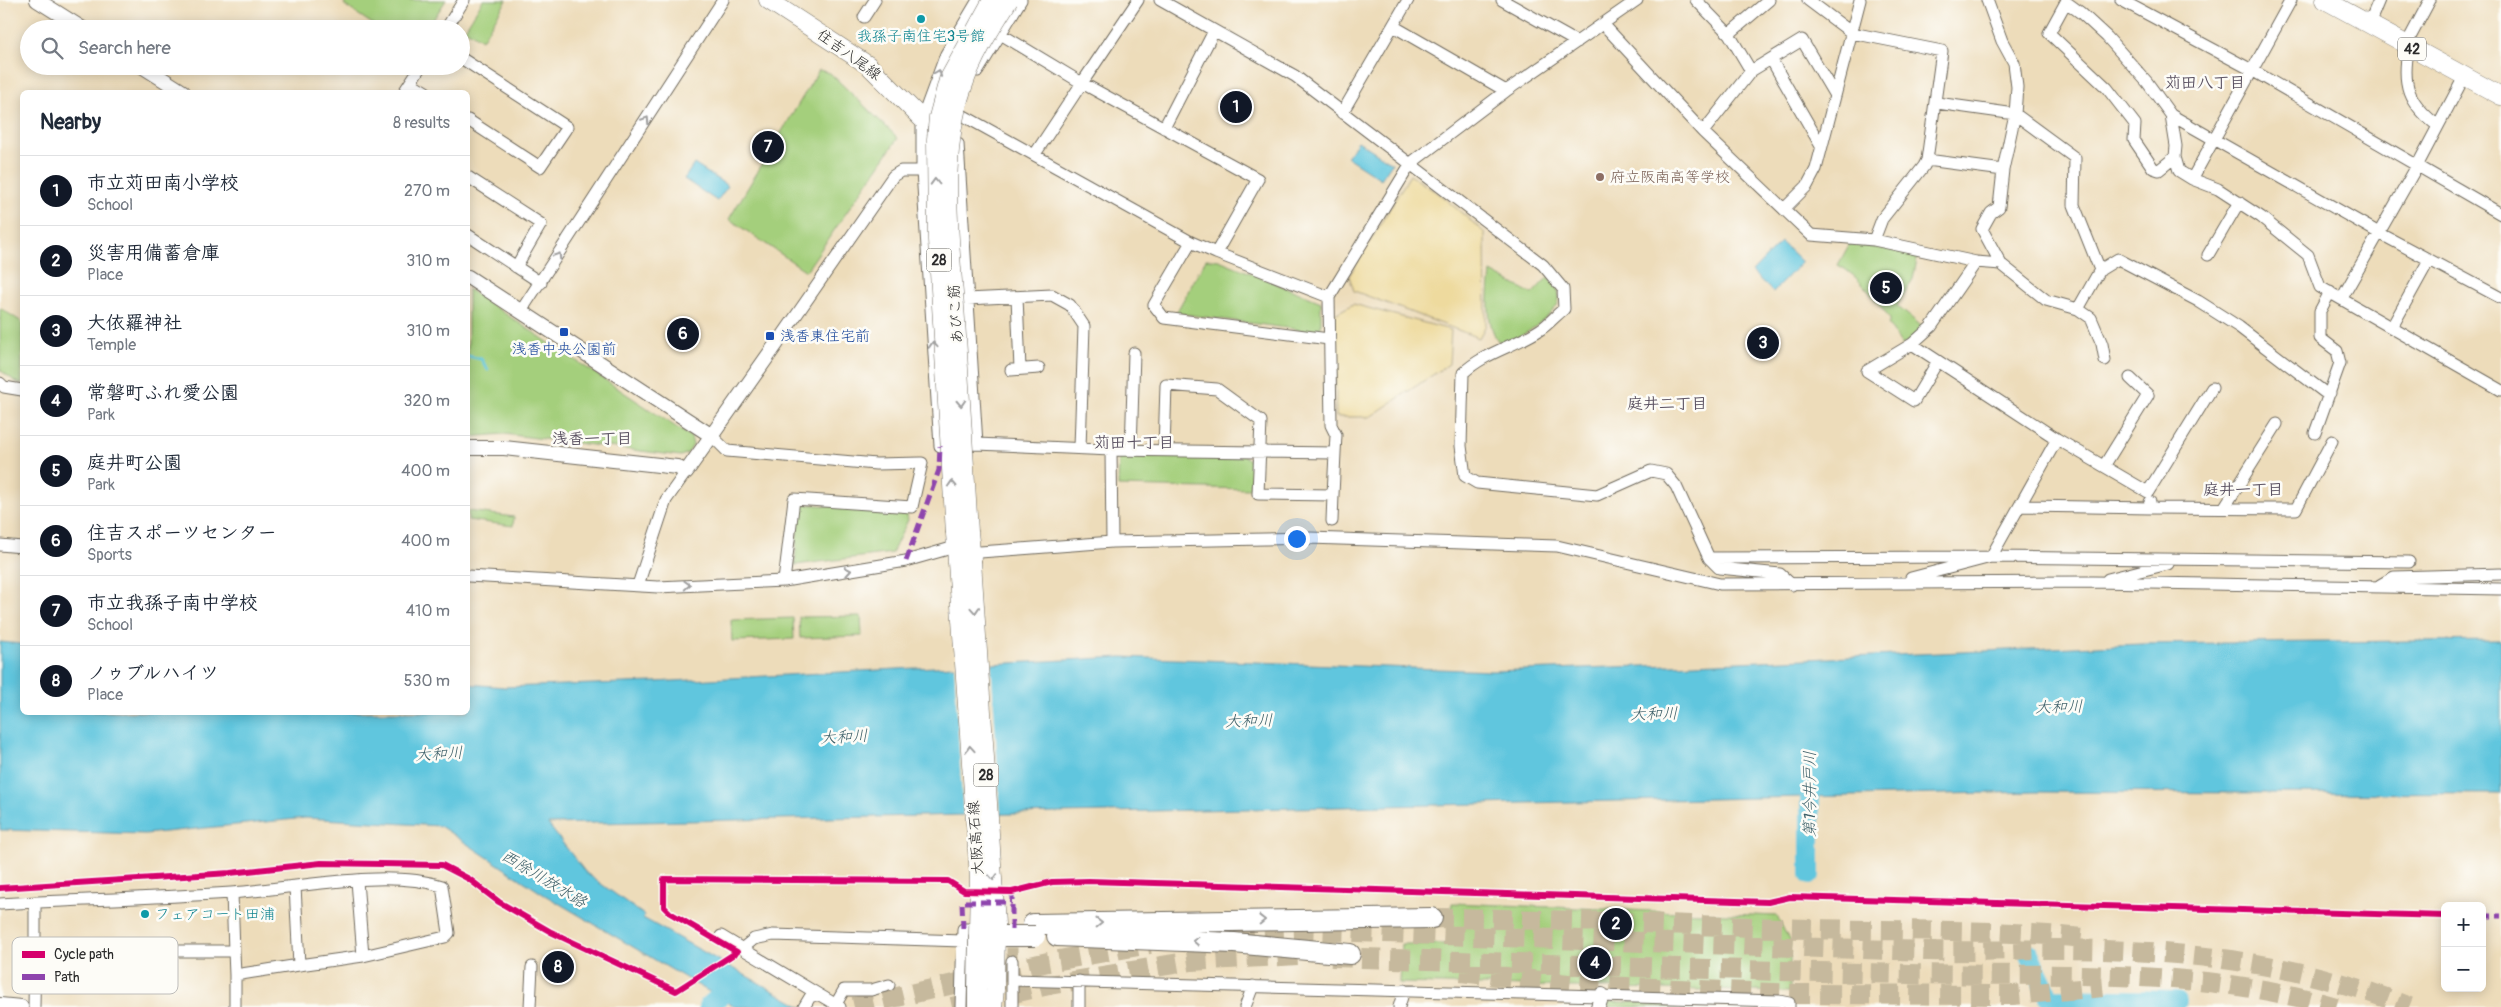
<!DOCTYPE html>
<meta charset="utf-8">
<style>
:root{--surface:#fff;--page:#f6f6f7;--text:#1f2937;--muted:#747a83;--line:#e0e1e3;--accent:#111827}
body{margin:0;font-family:Pangolin,"Klee One",sans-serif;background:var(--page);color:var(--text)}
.controls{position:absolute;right:15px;bottom:15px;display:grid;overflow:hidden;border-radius:8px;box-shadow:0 2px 12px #0003}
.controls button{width:45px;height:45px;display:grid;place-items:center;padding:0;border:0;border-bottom:1px solid var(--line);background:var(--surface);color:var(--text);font:25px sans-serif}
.you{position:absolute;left:1296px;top:538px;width:18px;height:18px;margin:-12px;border:4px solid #fff;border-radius:50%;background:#1a73e8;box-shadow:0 0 0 8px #1a73e833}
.badge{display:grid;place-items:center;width:32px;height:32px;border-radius:50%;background:var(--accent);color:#fff;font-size:16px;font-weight:700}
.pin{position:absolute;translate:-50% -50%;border:2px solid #fff;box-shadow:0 1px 5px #0006}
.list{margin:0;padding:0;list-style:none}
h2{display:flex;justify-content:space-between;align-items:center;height:65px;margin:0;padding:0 20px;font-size:21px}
h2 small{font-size:16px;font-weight:400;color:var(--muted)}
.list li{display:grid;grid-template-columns:32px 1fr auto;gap:15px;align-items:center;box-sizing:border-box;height:70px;padding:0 20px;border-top:1px solid var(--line)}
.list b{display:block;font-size:19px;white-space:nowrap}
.list p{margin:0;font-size:16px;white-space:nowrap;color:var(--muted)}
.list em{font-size:16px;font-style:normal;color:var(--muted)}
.icon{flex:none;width:28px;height:28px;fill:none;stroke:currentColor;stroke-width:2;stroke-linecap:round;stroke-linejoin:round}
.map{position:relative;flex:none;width:2501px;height:1007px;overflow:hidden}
.search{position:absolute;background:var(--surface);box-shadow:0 2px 12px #0003;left:20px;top:20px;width:450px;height:55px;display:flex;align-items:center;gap:12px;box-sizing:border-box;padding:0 18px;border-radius:28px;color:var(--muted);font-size:19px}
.panel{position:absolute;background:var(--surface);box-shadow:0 2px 12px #0003;left:20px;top:90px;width:450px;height:625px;border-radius:8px}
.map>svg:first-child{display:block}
.green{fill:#a4cf7b;stroke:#687d53}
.sand{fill:#eeda9e;stroke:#8c8264}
.water{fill:#61c6de;stroke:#467884}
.pier{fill:#eddcba}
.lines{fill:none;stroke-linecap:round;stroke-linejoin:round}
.stream{stroke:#61c6de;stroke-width:3}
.river{stroke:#61c6de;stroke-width:20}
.minor-tunnel{stroke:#c6b99d;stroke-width:11;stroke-dasharray:11 5.5;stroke-linecap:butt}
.motorway-tunnel{stroke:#c6b99d;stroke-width:20;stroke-dasharray:20 10;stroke-linecap:butt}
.minor-casing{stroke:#6f695d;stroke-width:13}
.tertiary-casing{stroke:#6f695d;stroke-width:16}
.primary-casing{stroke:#6f695d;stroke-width:19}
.motorway-casing{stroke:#6f695d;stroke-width:22}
.minor{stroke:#fff;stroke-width:11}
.tertiary{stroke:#fff;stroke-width:14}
.primary{stroke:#fff;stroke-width:18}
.motorway{stroke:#fff;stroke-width:20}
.primary-bridge-casing{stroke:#6f695d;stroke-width:19;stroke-linecap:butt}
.motorway-bridge-casing{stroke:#6f695d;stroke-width:22;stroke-linecap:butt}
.primary-bridge{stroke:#fff;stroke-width:18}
.motorway-bridge{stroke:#fff;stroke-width:20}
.quiet{stroke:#8e44ad;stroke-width:5;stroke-dasharray:10 5;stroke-linecap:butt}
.cycleway-casing{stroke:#fdfcf7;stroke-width:9}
.cycleway{stroke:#d6006c;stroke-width:6}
.oneway{stroke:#a0a0a0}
.culture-dot{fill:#0f9aa8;stroke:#fdfcf7;stroke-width:2}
.education-dot{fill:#8d6e63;stroke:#fdfcf7;stroke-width:2}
.transit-dot{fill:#1a4fb4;stroke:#fdfcf7;stroke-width:2}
.labels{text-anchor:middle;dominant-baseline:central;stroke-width:5;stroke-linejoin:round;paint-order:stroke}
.shield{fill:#fdfcf7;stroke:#6a6a68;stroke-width:1}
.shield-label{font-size:14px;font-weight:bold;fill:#2b2b2b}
.culture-label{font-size:15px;fill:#0d838f;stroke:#fdfcf7}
.street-label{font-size:15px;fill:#2b2b2b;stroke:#fdfcf7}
.education-label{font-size:15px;fill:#785e54;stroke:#fdfcf7;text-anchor:start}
.transit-label{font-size:15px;fill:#164399;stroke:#fdfcf7;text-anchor:start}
.neighbourhood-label{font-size:16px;font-weight:bold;fill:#5c5363;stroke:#fdfcf7}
.water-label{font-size:16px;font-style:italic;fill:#3e616a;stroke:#fdfcf7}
.key{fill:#fdfcf7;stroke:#bebdba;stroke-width:1}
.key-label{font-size:14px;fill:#2b2b2b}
</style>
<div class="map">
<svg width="2501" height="1007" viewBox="0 0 2501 1007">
<rect width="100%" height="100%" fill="#fdfcf7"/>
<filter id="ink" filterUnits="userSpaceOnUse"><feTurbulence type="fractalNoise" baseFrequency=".02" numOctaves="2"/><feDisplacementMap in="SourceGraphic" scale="10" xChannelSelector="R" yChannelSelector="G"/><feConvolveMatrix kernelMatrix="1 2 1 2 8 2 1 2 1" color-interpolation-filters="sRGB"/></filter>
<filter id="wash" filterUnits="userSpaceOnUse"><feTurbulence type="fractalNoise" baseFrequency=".0096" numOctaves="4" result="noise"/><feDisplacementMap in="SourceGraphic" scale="20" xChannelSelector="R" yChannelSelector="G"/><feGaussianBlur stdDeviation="1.12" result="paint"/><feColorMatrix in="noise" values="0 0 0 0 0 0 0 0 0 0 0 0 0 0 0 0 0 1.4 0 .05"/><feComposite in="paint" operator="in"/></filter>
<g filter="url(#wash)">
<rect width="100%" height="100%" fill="#eddcba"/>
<path class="green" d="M 347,0 L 446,0 L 427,29 L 380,29 L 344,5 Z
M 483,0 L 507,0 L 482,40 L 465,29 Z
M 819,70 L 830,73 L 898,138 L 806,271 L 729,219 Z
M 1850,243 L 1918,255 L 1913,279 L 1897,306 L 1925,329 L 1902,345 L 1888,324 L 1890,319 C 1875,300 1860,276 1838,265 Z
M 1206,259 L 1219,260 L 1321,302 L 1321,327 L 1316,332 L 1176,313 Z
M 1491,272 L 1532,294 L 1548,277 C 1555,284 1560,289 1559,300 C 1558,312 1521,339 1509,341 C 1506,342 1501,341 1498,341 C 1485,322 1489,294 1491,272 Z
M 468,289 L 691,437 L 693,445 L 688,453 L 681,456 L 504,434 L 468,437 Z
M 0,308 L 22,322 L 22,384 L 16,382 L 0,370 Z
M 1242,454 L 1253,463 L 1250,489 L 1118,486 L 1119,458 L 1123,455 Z
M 803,504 L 906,511 L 908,520 L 892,553 L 795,565 L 799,505 Z
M 468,511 L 514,517 L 513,526 L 468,520 Z
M 861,616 L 862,636 L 800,638 L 799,617 Z
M 793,618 L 794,639 L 732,641 L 731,620 Z
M 1452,903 L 1777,916 L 1790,942 L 1790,992 L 1399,983 L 1401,944 L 1450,944 Z
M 1609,1002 L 1680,1003 L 1679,1007 L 1605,1007 Z"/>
<path class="sand" d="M 1410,175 L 1443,197 L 1485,233 L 1486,325 L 1479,338 L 1354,291 L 1349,276 Z
M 1353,304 L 1451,330 L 1449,364 L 1370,417 L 1336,417 L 1335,314 Z"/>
<path class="water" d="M 1358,141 L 1392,163 L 1381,179 L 1347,157 Z
M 694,164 L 728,186 L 717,201 L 684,179 Z
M 1781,242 L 1802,262 L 1773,292 L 1752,272 Z
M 2501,640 L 2501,794 L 2036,792 L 548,824 L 586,873 L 644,915 L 643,918 L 802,1007 L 735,1007 L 543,894 L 440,826 L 306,818 L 145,834 L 0,830 L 0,642 L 22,644 L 22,712 L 468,712 L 468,684 L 504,687 L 654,682 L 1122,657 L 1492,671 L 1672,665 L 2141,644 Z"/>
<path class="pier" d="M 991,662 L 1001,817 L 963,817 L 954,664 Z"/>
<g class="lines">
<path class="stream" d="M 468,356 L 481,359 L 488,370"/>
<path class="river" d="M 1810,770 L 1810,875
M 2029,953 L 2050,999 L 2177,1001
M 708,1007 L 729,988"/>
</g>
</g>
<g filter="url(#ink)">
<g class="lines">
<path class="minor-tunnel" d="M 1012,931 L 1012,961"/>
<path class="motorway-tunnel" d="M 1432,918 C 1557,919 1683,925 1809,929 C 1901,931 1993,929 2084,938
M 1204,936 L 1234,932 L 1298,930 C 1507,937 1717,945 1927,951 C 1965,952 2002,950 2040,949 C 2166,949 2291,958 2409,1007
M 1331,957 C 1524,963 1716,970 1909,974 C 2051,977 2198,966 2336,1007
M 1461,972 L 1578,985 L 1799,994 L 2013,995 L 2103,987
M 854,1007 L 1048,962 L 1150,944
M 952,1007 L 1049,985 L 1192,961 L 1298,955"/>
<g class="minor-casing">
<path id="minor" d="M 978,0 L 946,54 L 922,119 L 922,171 L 940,446 L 977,444 L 1111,450 L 1335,453 L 1336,435 L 1331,425 L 1329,297 L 1216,253 L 1258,179 L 1082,83 L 1035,154
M 1160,0 L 1295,76 L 1543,265 L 1563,289 L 1564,309 C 1556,315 1549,324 1541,329 C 1516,346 1485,352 1463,373 L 1461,446 L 1465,476 L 1477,483 L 1597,495 L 1651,471 L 1666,474 L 1676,486 L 1709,558 L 1991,557 L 2409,562
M 1502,0 L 1577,42
M 1696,0 L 1729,34 L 1751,71 L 1703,132
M 1808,0 L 1852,33 L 1942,51 L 1927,160 L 1924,166 L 1882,219 L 1874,240
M 1987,0 L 2002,41 L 2014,63 L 2017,87 L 2015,114 L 2003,170 L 1999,207 L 1991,213 L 1982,229 L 2001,264
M 2121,0 L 2250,69 L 2501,214
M 864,17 L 875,0
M 1603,24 L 1703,132 L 1811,235 L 1874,240 L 1976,262 L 2001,264 L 2046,300 L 2078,309 L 2091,318 L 2102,344 L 2105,360
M 2369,24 L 2379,0
M 1393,26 L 1506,91
M 446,29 L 464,0
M 999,33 L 1082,83 L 1138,0
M 1729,34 L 1769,0
M 2406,45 L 2430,0
M 2409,47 C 2401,84 2408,103 2438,126
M 461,58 L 567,127 L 540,167 L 468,120
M 1771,59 L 1821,146
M 978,71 L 1021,0
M 1751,71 L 1802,40 L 1834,94
M 411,83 L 426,92
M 404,92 L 421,66
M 1937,103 L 2015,114 L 2075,158 L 2074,205 L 2100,270
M 1342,113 L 1408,0
M 2171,115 L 2176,146 L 2175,157
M 964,116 L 1191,242 L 1216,253
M 1164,128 L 1214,31
M 958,144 L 977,444
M 1927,160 L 2003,170
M 468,177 L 541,224 L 516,267
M 2192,179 L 2291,0
M 1784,209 L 1807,186 L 1816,169 L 1860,0
M 468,235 L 541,283
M 1191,242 L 1154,305 L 1164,318 L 1329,339
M 2208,255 L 2239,202
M 1017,297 L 1020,369
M 1329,297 L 1411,163 L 1506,91 L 1637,0
M 2342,298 L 2417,166 L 2464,77
M 2501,298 L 2379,233 L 2171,115 L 2147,82 L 2107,37 L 2081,13 L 2066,2 L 2049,33 L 2107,88 L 2135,124 L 2134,140 L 2153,168 L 2159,170 L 2175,157 L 2179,171 L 2192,179 L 2218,189 L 2261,217 L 2308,255 L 2320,287 L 2501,390
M 967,299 L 1052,295 L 1070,305 L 1084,326 L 1080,448
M 2078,309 L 2100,270 L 2118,259 L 2198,301 L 2239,327 L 2324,392 L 2330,393
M 521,311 L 723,0
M 2392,327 L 2429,260
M 777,343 L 893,176 L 901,171 L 922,171
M 1912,344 L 2057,439 L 2148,492 L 2212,388
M 1938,361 L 1914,401 L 1867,371 L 1912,344 L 1931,327 L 1976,262
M 1011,370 L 1039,368
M 0,383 L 4,387 L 22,390
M 2315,433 L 2340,363 L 2337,351 L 2320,338 L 2320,311 L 2330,292
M 712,436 L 727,451 L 876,464 L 922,463 L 912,507 L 794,499 L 784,581
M 1111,450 L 1112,542
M 1131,450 L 1134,353
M 1164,450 L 1166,385 L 1217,389 L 1261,421 L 1258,494 L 1333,495 L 1335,453
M 2104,466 L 2148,395 L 2130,378
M 2022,506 L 2151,508 L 2150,502
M 2151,508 L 2296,509 L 2332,441
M 2224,508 L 2277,424
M 1332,521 L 1333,495
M 0,545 L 22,547
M 1709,558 L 1719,568 L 1780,574 L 1792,585
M 468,576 L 658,587 L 784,581 L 906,561 L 948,549 L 980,552 L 1112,542 L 1309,538 L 1557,546 L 1720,584 L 2093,582 L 2501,589
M 1911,578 L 1991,557 L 2057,439
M 2108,579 L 2168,564
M 638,585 L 666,500 L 686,472
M 2380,585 L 2394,577 L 2501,574
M 35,902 L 35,951
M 0,904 C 77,900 154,898 231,893 C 292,889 384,868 442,886 L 449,933 L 445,937 L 363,956 L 357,881
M 721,936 L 818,994
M 743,948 L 754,939 L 773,935 L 963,941
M 234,951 L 235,975
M 299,965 L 363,956
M 1013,980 L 1779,1001 L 1789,1003 L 1789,1007
M 836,1004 L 844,990 L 871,990 L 889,985
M 34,1007 L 35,951 L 234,951 L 232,893
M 235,1007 L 235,975 L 299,965 L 295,886
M 530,1007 L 532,967
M 804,1007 L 810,997 L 818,994 L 840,1007
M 961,1007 L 963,929 L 983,929
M 1012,1007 L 1012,961
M 1079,1007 L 1079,981
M 1245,1007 L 1253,986
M 1399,1007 L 1404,990"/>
</g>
<g class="tertiary-casing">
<path id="tertiary" d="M 37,0 L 83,29
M 142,66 L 183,92
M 468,277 L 712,436
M 468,448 L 504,448 L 677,467 L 686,472 L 777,343
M 0,1005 L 21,1007
M 1598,1007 L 1602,995"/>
</g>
<g class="primary-casing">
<path id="primary" d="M 768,0 L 868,65 L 922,119
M 2325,0 L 2501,96
M 969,532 L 972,561
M 955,533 L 957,562
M 977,1007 L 977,990
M 993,1007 L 995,989"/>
</g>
<g class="motorway-casing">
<path id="motorway" d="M 1033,924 L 1432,918
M 1057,936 L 1234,943 L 1350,954"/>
</g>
<use href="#minor" class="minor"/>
<use href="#tertiary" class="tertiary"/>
<use href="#primary" class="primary"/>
<use href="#motorway" class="motorway"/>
<g class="primary-bridge-casing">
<path id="primary-bridge" d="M 969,532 C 965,462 961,391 956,320 C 951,246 938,158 963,87 C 973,56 992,27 1009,0
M 955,533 L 937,240 L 936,139 L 938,117 L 948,80 L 992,0
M 972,561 L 996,924 L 995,989
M 957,562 L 979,878 L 977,990"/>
</g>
<g class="motorway-bridge-casing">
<path id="motorway-bridge" d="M 980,929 L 996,936 L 1035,936"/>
</g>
<use href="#primary-bridge" class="primary-bridge"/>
<use href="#motorway-bridge" class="motorway-bridge"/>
<path class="quiet" d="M 906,561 L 939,470 L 940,446
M 2482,916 L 2501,916
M 963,929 L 962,902 L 1012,902
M 1012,930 L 1012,892 L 1015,891"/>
<g class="cycleway-casing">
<path id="cycleway" d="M 0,888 L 230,873 L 321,863 L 442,865 L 469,879 L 499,902 L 551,932 L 676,991 L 737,952 L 670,913 L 664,907 L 664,879 L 948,881 L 964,891 L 1012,892 L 1052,882 L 1089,881 L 1768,902 L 1790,897 L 2445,916"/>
</g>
<use href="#cycleway" class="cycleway"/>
</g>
<defs><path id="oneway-chevron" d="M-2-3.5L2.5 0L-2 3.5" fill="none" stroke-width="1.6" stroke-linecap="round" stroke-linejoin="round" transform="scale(1.25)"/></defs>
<g class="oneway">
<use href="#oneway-chevron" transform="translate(938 73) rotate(-69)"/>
<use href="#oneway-chevron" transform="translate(646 120) rotate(-57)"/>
<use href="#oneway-chevron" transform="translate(935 182) rotate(-92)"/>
<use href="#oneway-chevron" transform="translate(558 256) rotate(-57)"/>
<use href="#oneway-chevron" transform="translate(933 345) rotate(-94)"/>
<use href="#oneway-chevron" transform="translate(961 403) rotate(87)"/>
<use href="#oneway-chevron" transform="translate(952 484) rotate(-93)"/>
<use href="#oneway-chevron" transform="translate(848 571) rotate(-10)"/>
<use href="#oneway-chevron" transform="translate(687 585) rotate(-3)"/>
<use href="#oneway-chevron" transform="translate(975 610) rotate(86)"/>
<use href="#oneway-chevron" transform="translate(970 749) rotate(-94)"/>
<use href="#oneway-chevron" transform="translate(993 877) rotate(86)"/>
<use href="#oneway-chevron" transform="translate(1262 920) rotate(-1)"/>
<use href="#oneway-chevron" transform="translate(1099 923) rotate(-1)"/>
<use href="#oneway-chevron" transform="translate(1196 941) rotate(-177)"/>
</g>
</g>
<g class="culture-dot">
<circle cx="921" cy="19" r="5"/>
<circle cx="145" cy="914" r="5"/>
</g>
<circle class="education-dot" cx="1600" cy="177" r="5"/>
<g class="transit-dot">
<rect x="559" y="327" width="10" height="10" rx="2.5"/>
<rect x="765" y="331" width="10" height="10" rx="2.5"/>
</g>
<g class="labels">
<g class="shield">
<rect x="2398" y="37.5" width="28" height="23" rx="4"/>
<rect x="926.5" y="248.5" width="25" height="23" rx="4"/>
<rect x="973.5" y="763.5" width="25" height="23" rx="4"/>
</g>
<g class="shield-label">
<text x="2412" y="49">42</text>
<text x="939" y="260">28</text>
<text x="986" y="775">28</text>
</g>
<g class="culture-label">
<text x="921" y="36">我孫子南住宅3号館</text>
<text x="155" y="914" text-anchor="start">フェアコート田浦</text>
</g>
<g class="street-label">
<text transform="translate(849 55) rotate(36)">住吉八尾線</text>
<text transform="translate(956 314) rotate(-94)">あびこ筋</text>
<text transform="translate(976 838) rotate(-94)">大阪高石線</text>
</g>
<g class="education-label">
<text x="1610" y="177">府立阪南高等学校</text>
</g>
<g class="transit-label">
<text x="780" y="336">浅香東住宅前</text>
<text x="564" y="349" text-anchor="middle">浅香中央公園前</text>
</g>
<g class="neighbourhood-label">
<text x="2205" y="83">苅田八丁目</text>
<text x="1667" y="404">庭井二丁目</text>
<text x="592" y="439">浅香一丁目</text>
<text x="1134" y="443">苅田十丁目</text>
<text x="2243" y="490">庭井一丁目</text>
</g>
<g class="water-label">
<text transform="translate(2059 707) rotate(-1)">大和川</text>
<text transform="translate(1654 714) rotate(-1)">大和川</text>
<text transform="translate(1249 721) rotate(-1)">大和川</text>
<text transform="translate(844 737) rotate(-3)">大和川</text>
<text transform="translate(439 754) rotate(-3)">大和川</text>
<text transform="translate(1810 794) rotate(-90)">第1今井戸川</text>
<text transform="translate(544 879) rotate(31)">西除川放水路</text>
</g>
</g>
<rect x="12" y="937" width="166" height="57" rx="8" class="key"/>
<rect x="22" y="951" width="23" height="7" fill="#d6006c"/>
<rect x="22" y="974" width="23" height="6" fill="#8e44ad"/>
<g class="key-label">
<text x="54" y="959">Cycle path</text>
<text x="54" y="982">Path</text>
</g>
</svg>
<div class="controls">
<button>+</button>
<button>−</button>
</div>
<div class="you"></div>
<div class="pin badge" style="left:1236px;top:107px">1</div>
<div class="pin badge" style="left:1616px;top:924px">2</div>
<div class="pin badge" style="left:1763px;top:343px">3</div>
<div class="pin badge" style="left:1595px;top:963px">4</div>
<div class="pin badge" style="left:1886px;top:288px">5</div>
<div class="pin badge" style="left:683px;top:334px">6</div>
<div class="pin badge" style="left:768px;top:147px">7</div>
<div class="pin badge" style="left:558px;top:967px">8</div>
<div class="search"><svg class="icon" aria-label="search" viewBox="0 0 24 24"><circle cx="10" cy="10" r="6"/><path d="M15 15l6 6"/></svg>Search here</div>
<section class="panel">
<h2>Nearby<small>8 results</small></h2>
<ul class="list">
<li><span class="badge">1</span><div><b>市立苅田南小学校</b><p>School</p></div><em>270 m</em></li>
<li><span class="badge">2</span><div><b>災害用備蓄倉庫</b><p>Place</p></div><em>310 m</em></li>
<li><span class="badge">3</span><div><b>大依羅神社</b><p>Temple</p></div><em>310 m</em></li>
<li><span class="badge">4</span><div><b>常磐町ふれ愛公園</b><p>Park</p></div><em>320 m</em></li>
<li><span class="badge">5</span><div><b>庭井町公園</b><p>Park</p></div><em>400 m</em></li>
<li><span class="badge">6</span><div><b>住吉スポーツセンター</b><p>Sports</p></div><em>400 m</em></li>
<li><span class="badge">7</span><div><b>市立我孫子南中学校</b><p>School</p></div><em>410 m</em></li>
<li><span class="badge">8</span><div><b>ノゥブルハイツ</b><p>Place</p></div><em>530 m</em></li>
</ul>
</section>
</div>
